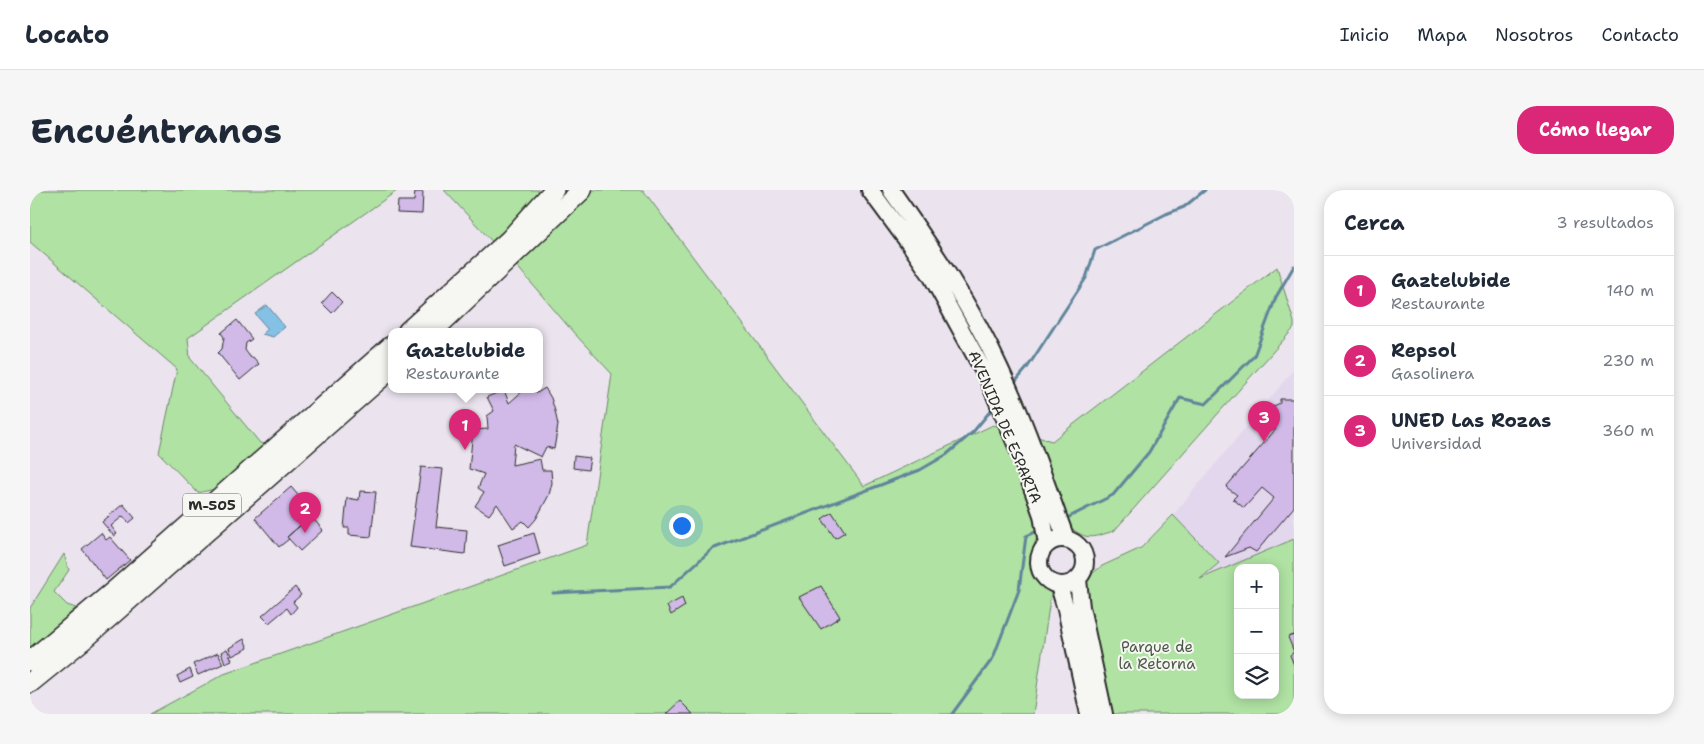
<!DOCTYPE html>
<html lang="es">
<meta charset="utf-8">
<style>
:root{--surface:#fff;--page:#f6f6f7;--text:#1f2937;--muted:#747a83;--line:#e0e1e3;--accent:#db2777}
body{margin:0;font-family:"Shantell Sans",sans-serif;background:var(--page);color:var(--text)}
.controls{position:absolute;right:15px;bottom:15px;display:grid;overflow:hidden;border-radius:10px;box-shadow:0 2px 12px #0003}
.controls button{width:45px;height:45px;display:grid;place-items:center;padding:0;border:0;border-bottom:1px solid var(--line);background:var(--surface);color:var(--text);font:25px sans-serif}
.you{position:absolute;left:651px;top:335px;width:18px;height:18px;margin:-12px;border:4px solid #fff;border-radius:50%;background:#1a73e8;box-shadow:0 0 0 8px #1a73e833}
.badge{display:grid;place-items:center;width:32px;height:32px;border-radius:50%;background:var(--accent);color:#fff;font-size:16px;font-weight:700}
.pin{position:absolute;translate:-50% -41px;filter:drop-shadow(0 1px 2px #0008)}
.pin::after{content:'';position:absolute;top:26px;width:18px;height:15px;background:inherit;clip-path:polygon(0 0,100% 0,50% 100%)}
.popup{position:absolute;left:358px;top:138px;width:155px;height:65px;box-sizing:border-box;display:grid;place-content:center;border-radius:10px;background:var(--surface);filter:drop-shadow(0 1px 4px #0005);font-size:16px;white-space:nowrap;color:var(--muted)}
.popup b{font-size:19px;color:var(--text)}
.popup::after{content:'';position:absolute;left:50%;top:100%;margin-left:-10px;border:10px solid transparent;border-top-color:var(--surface)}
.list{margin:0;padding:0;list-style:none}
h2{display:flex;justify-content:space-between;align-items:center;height:65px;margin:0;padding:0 20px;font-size:21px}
h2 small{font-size:16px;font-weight:400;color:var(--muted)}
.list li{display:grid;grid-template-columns:32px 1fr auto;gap:15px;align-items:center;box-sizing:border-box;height:70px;padding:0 20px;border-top:1px solid var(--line)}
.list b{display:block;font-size:19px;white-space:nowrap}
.list p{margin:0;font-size:16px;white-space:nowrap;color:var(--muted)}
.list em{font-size:16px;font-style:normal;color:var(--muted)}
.icon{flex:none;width:28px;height:28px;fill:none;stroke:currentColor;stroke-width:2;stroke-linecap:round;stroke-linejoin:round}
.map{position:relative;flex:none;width:1264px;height:524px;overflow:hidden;border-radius:20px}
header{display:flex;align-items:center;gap:30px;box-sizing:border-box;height:70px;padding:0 25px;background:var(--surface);border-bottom:1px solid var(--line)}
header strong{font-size:24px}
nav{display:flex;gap:28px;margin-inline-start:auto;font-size:18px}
.intro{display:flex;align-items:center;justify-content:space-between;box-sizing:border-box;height:120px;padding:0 30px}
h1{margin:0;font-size:35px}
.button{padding:12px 22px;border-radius:20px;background:var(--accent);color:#fff;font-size:18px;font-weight:700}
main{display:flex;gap:30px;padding:0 30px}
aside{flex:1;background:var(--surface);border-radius:20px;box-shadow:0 2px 12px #0003}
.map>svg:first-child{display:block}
.built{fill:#e3d7ed}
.green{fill:#afe2a3;stroke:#6d8667;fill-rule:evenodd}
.water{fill:#84c1e4;stroke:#60859a}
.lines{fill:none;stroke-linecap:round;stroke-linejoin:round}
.stream{stroke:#60859a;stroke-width:3}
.building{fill:#d1b9e8;stroke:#2b2b2b}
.secondary-casing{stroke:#2b2b2b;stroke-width:20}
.trunk-casing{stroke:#2b2b2b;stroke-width:22}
.secondary{stroke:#f6f6f2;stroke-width:16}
.trunk{stroke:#f6f6f2;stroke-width:19}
.labels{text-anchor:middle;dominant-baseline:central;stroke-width:4;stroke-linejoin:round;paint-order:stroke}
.shield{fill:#f6f6f2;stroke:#686867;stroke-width:1}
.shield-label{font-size:14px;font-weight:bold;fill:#2b2b2b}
.street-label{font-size:15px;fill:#2b2b2b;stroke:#f6f6f2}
.park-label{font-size:15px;fill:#4c5949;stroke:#f6f6f2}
</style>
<header>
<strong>Locato</strong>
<nav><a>Inicio</a><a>Mapa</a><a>Nosotros</a><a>Contacto</a></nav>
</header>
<div class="intro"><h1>Encuéntranos</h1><a class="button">Cómo llegar</a></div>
<main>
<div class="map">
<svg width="1264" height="524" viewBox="0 0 1264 524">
<rect width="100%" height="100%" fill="#ebe4ef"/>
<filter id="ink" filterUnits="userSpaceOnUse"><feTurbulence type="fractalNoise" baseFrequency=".02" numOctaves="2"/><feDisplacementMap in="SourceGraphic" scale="10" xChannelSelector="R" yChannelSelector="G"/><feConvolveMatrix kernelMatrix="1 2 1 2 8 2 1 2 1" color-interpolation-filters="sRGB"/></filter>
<g filter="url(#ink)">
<path class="built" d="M 1264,179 L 1264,350 L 1169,390 L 1138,331 Z"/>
<path class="green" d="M 0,0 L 368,0 L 158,148 L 160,168 L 230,253 L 248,257 L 189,298 L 168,303 L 129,263 L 147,179 L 0,52 Z
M 414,0 L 524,0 L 469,59 Z
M 556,0 L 613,0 L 834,296 L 963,235 L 1022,251 L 1247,77 L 1264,132 L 1264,138 L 1084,341 C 1063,347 1057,352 1039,336 L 1006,350 C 997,375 1000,385 1021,403 L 1003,524 L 120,524 L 194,484 L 557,355 L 582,184 L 543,142 L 485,74 Z
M 1143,325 L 1189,373 L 1170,389 L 1264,349 L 1264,524 L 1081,524 L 1056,412 L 1056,395 L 1060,385 L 1072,376 L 1111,358 ZM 1208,378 L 1245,378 L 1245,505 L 1208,505 Z
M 34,364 L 39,380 L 24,402 L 37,415 L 46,418 L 0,461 L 0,418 Z"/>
<path class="water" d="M 237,115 L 255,137 L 243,147 L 232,144 L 238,139 L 225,124 Z"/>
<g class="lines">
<path class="stream" d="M 986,191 L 997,178 L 1056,88 L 1065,60 L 1136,24 L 1154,17 L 1175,0
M 1035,329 L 1083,305 L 1119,262 L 1150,208 L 1176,214 L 1224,166 L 1246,107 L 1264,76
M 523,403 L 640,397 L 682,359 L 890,280 L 916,265 L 943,242 L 962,219
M 922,524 L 963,468 L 989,400 L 996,346 L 1005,342"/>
</g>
<path class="building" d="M 385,2 L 393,2 L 392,24 L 367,23 L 368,11 L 384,11 Z
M 302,102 L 312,112 L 302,123 L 292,113 Z
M 207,130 L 222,149 L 216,153 L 215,160 L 221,168 L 223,167 L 229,174 L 210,190 L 188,163 L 192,159 L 194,147 L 191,143 Z
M 515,198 L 521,208 L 525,221 L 528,235 L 524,259 L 516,257 L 511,267 L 484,254 L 482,275 L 510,269 L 512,280 L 521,280 L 522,293 L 519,305 L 506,329 L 499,337 L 493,331 L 483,338 L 467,314 L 459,325 L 445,316 L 454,302 L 448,298 L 454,284 L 439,279 L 443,240 L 458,239 L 457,226 L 464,221 L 457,207 L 474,200 L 479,213 L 495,199 L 504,199 L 507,203 Z
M 1250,209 L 1264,209 L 1264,317 L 1226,362 L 1219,358 L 1195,367 L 1244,308 L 1232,298 L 1214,318 L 1203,309 L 1207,305 L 1196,297 L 1246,239 L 1232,227 L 1242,217 L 1250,213 Z
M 544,266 L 560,268 L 558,280 L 543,278 Z
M 391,277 L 413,279 L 406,337 L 437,340 L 435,364 L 380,357 Z
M 261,297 L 286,326 L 283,328 L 281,326 L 257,347 L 259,349 L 249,357 L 225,328 Z
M 330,301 L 346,302 L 341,347 L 319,345 L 319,338 L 314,338 L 317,308 L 329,310 Z
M 93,314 L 105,328 L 99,333 L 93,326 L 81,336 L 87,344 L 84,346 L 72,332 Z
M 802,322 L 815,342 L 805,348 L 792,329 Z
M 281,326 L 293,340 L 270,361 L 257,347 Z
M 71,343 L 76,350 L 80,347 L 100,370 L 76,390 L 52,359 Z
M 504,343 L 510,364 L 475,376 L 468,355 Z
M 791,396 L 810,427 L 791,439 L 769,407 Z
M 265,397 L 271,405 L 263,412 L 267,417 L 261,424 L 257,418 L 239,433 L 232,426 Z
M 652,408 L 655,416 L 641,425 L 637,416 Z
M 1264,445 L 1264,475 L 1260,465 L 1264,462 L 1258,447 Z
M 214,449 L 218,458 L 202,466 L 199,458 Z
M 197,459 L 202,470 L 195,473 L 191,462 Z
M 188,463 L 193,474 L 168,485 L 163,474 Z
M 160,479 L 163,487 L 150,493 L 147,486 Z
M 650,511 L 663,524 L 636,524 Z"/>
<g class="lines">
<g class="secondary-casing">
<path id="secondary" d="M 840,0 L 882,57 L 901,85 L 958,189 L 989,261 L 1012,325 L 1017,354
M 861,0 C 901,57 941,115 970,179 C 996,234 1015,292 1036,349
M1009 372a23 23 0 1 1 46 0a23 23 0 1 1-46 0Z
M 1048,390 L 1051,417 L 1074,524
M 1029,396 L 1036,419 L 1059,524"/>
</g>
<g class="trunk-casing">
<path id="trunk" d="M 378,141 L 479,50 L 524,0
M 403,141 L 552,0
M 0,471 L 85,400 L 361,156
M 0,493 L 58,446 L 361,179"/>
</g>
<use href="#secondary" class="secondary"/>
<use href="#trunk" class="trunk"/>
</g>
</g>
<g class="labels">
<rect class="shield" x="153" y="303.5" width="58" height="23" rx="4"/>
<g class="shield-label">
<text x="182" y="315">M-505</text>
</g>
<g class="street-label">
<text transform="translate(975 237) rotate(67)">AVENIDA DE ESPARTA</text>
</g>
<g class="park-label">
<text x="1127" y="457">Parque de<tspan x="1127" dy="17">la Retorna</tspan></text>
</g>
</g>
</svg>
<div class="controls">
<button>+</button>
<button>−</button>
<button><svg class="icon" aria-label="layers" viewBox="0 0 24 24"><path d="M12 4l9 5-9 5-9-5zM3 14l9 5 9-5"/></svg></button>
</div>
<div class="you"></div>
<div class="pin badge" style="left:435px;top:260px">1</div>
<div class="popup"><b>Gaztelubide</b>Restaurante</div>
<div class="pin badge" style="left:275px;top:343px">2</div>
<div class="pin badge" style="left:1234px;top:252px">3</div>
</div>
<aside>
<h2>Cerca<small>3 resultados</small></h2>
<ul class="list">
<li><span class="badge">1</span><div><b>Gaztelubide</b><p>Restaurante</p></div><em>140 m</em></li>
<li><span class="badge">2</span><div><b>Repsol</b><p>Gasolinera</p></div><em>230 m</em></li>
<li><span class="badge">3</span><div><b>UNED Las Rozas</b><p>Universidad</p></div><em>360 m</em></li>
</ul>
</aside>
</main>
